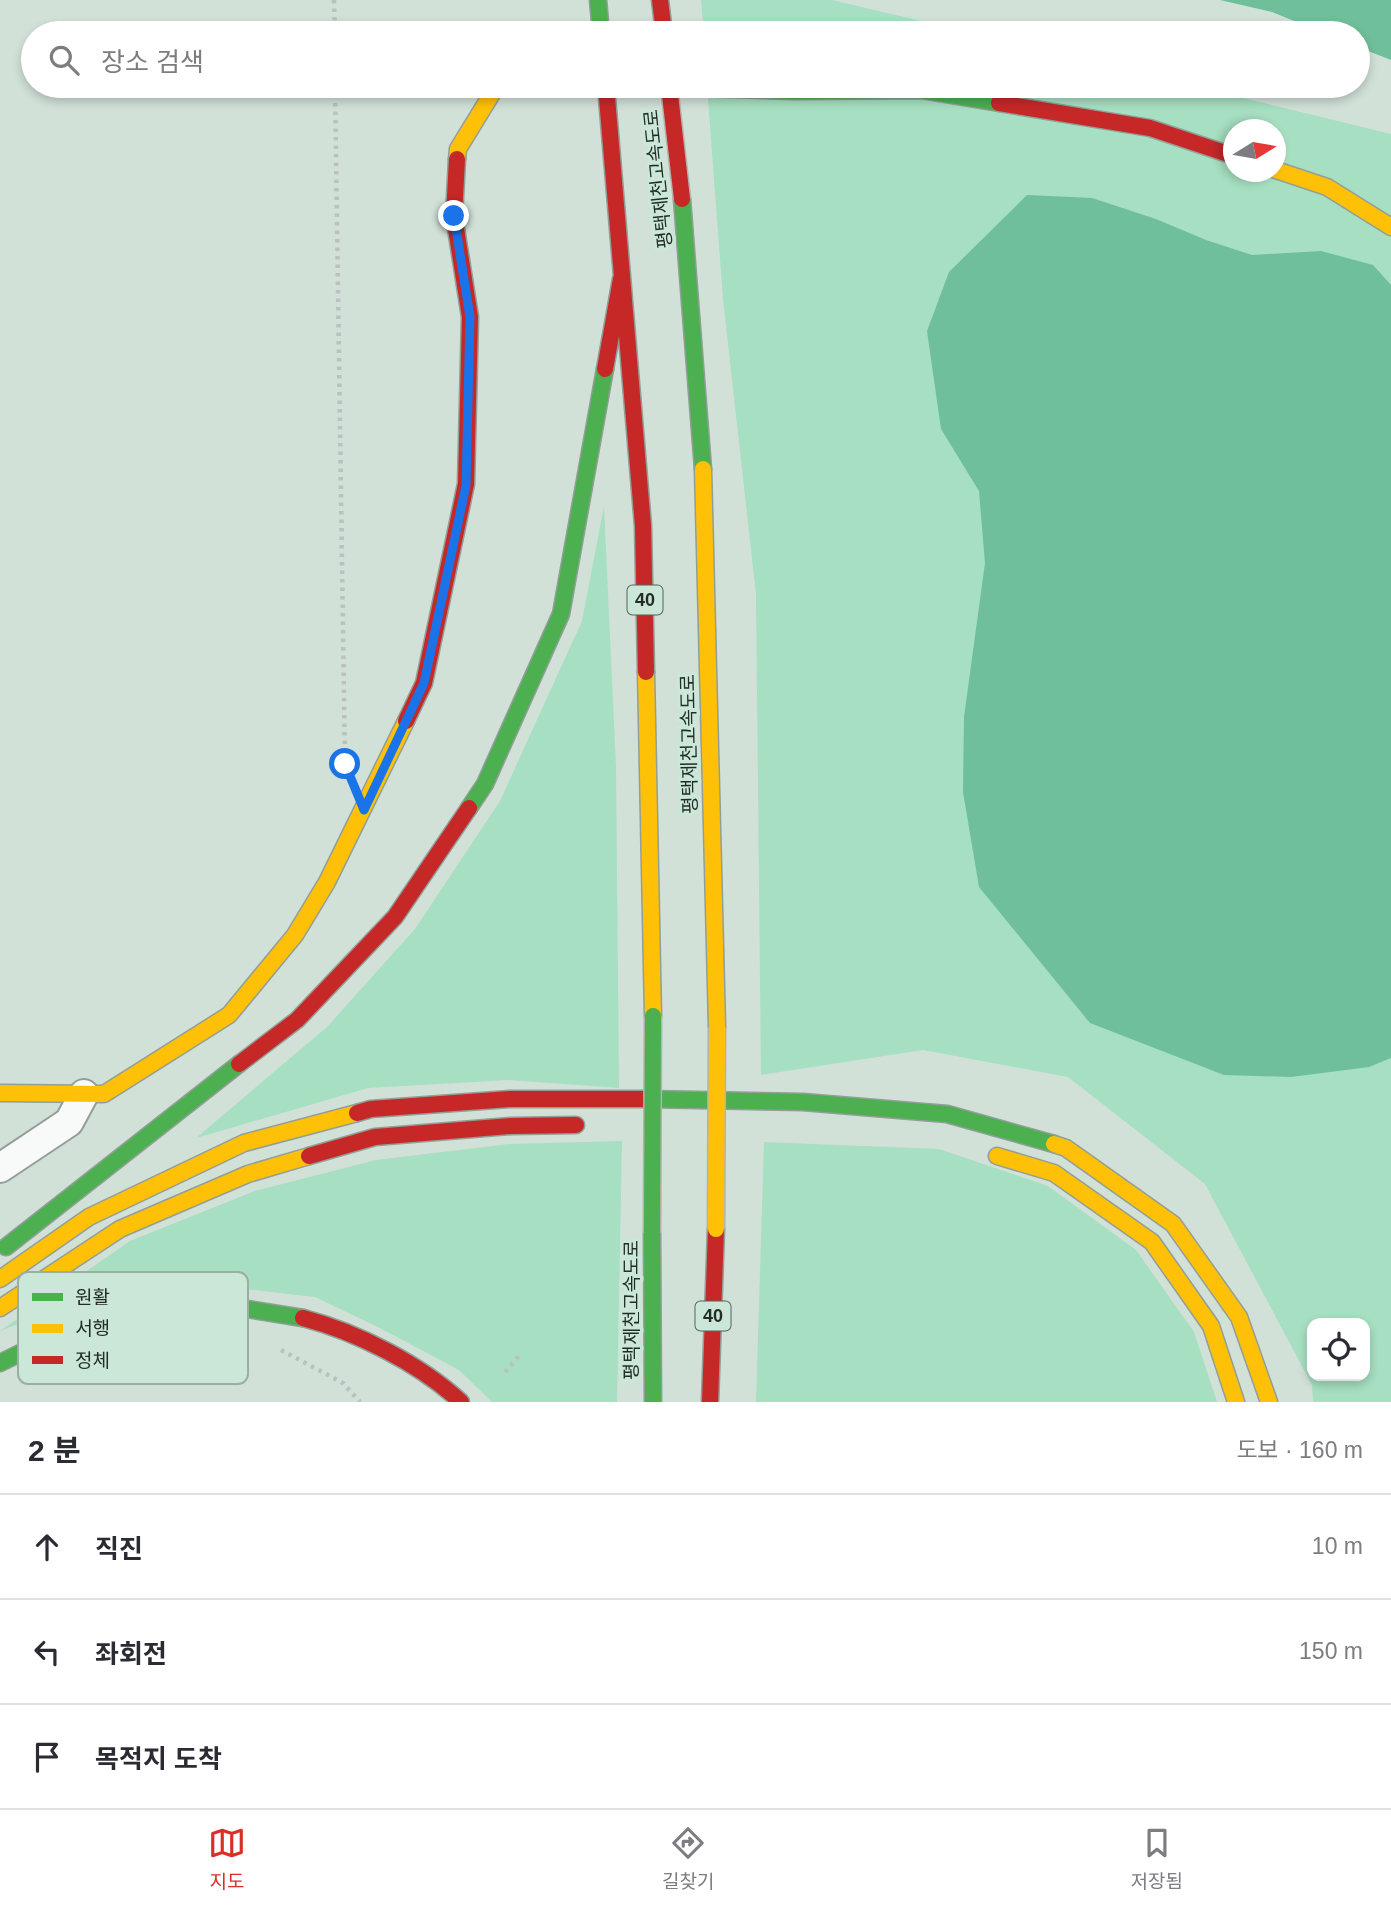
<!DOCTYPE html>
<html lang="ko">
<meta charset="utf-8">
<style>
:root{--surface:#fff;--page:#f2f2f3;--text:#2b2b33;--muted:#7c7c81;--line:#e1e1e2;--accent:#d93025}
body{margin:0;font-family:Arial,"Noto Sans KR",sans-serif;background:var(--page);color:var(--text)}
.controls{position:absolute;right:21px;bottom:21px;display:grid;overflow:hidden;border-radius:14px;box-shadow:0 4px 10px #0003}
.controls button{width:63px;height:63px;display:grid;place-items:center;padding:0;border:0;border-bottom:2px solid var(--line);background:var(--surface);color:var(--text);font:35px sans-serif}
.compass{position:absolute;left:1223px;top:119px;width:63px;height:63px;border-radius:50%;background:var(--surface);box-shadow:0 4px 10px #0003;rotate:79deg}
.stop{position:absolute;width:21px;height:21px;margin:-16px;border:5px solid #1a73e8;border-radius:50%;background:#fff}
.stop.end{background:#1a73e8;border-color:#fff;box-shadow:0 2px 7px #0008}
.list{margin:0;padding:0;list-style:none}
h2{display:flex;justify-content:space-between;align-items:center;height:91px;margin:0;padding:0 28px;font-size:30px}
h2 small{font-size:23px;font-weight:400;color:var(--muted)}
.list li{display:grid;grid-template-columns:46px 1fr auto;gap:21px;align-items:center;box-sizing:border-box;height:105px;padding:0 28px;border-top:2px solid var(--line)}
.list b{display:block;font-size:26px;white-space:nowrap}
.list em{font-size:23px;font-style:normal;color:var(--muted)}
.icon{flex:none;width:38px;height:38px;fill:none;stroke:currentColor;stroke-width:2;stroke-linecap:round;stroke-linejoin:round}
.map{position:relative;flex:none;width:1391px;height:1402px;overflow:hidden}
.search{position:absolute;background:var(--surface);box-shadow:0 4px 10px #0003;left:21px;right:21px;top:21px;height:77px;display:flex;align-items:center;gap:18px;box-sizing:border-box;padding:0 24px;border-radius:38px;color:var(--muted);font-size:26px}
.sheet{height:406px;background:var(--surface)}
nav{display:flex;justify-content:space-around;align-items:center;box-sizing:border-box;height:98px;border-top:2px solid var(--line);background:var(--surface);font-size:19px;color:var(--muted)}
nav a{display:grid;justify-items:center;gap:4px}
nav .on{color:var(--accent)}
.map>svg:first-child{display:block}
.green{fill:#a6dfc1;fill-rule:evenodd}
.water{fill:#6fbf9a}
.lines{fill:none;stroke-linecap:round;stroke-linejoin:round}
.street-casing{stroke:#929e98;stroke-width:32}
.fast-casing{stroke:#929e98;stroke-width:19}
.slow-casing{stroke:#929e98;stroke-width:19}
.jam-casing{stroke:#929e98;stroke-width:19}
.path{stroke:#bbc1be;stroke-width:4.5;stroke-dasharray:3.5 5;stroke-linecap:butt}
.street{stroke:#f8faf9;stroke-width:28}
.fast{stroke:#4caf50;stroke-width:16}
.slow{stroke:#ffc107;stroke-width:16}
.jam{stroke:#c62828;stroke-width:16}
.fast-bridge-casing{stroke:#b5b1ae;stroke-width:19;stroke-linecap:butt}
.slow-bridge-casing{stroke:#b5b1ae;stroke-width:19;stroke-linecap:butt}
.jam-bridge-casing{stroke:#b5b1ae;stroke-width:19;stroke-linecap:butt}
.fast-bridge{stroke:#4caf50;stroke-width:16}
.slow-bridge{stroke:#ffc107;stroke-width:16}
.jam-bridge{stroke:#c62828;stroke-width:16}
.route{stroke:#1a73e8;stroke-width:9}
.labels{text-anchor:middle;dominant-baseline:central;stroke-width:7;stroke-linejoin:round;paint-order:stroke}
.shield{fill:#cbe7d7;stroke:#55655c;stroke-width:2}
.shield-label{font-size:18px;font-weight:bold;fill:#232d27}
.street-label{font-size:19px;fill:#232d27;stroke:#cbe7d7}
.key{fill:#cbe7d7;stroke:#99afa2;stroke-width:2}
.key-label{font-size:19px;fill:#232d27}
</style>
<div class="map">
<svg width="1391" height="1402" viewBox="0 0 1391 1402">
<rect width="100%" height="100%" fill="#d1e1d8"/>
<path class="green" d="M 701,0 L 832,0 L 972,33 L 704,33 Z
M 707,86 L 1194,86 L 1391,134 L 1391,1402 L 1313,1402 L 1312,1385 L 1205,1184 L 1068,1077 L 923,1050 L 761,1075 L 756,594 L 723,299 ZM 1234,130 L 1276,130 L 1276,172 L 1234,172 ZM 1312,1323 L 1365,1323 L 1365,1376 L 1312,1376 Z
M 604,506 L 616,767 L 619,1088 L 508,1080 L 368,1088 L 196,1138 L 327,1027 L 415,929 L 500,801 L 582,621 Z
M 622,1141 L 617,1402 L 492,1402 L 459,1370 L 380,1328 L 315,1297 L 193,1283 L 78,1301 L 0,1331 L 130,1241 L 255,1191 L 376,1160 L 509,1144 Z
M 764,1142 L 939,1149 L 1048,1186 L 1136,1250 L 1194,1332 L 1217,1402 L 756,1402 Z"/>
<path class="water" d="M 1220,0 L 1391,0 L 1391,60 L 1358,47 L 1358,33 L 1324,33 L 1272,12 Z
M 1027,195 L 1092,198 L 1156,219 L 1206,240 L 1252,255 L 1321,251 L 1373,265 L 1391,285 L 1391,1058 L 1369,1067 L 1291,1077 L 1224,1075 L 1090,1023 L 979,887 L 963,792 L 964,717 L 985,563 L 979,491 L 941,429 L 927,331 L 949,272 Z"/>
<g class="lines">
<g class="street-casing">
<path id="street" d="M 0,1168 L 69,1122 L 84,1094"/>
</g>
<g class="fast-casing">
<path id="fast" d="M 598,0 L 601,33
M 632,86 L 795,91 L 921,90 L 999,103
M 682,199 L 703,469
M 469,808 L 485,784 L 561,614 L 605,369
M 645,1099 L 803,1102 L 947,1114 L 1054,1144
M 652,1233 L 653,1402
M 6,1247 L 239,1064
M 0,1363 L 87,1320 L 192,1300 L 303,1318"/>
</g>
<g class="slow-casing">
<path id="slow" d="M 457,159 L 458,149 L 496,87 L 507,86
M 1276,170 L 1327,187 L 1391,227
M 703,469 L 717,1027
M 646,672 L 653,1016
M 0,1093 L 104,1094 L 229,1015 L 295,935 L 327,882 L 406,721
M 1054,1144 L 1066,1148 L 1173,1224 L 1239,1317 L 1269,1402
M 997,1156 L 1054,1173 L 1152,1242 L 1211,1326 L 1236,1402
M 0,1279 L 89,1217 L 244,1143 L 357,1113
M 0,1308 L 120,1229 L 248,1174 L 309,1156"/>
</g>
<g class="jam-casing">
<path id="jam" d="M 660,0 L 664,33
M 606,86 L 643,526 L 646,672
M 999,103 L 1150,128 L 1234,156
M 605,369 L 621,279
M 406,721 L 424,683 L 466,484 L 470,317 L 454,216 L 457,159
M 239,1064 L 297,1020 L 395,917 L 469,808
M 357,1113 L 371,1109 L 510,1099 L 645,1099
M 309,1156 L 375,1137 L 511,1126 L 576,1125
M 303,1318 C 357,1332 420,1364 461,1402
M 710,1402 L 716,1229"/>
</g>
<path class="path" d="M 334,0 L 335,33
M 335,86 L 345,764 L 347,770
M 281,1350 L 343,1383 L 360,1402
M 505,1372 L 519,1356"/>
<use href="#street" class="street"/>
<use href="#fast" class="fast"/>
<use href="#slow" class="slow"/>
<use href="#jam" class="jam"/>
<g class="fast-bridge-casing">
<path id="fast-bridge" d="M 652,1233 L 653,1016"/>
</g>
<g class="slow-bridge-casing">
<path id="slow-bridge" d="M 716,1229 L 717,1027"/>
</g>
<g class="jam-bridge-casing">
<path id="jam-bridge" d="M 669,86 L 682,199"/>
</g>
<use href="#fast-bridge" class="fast-bridge"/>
<use href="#slow-bridge" class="slow-bridge"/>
<use href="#jam-bridge" class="jam-bridge"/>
</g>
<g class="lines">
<path class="route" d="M 345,764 L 364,810 L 424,683 L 466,485 L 470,317 L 454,216"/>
</g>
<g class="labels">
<g class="shield">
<rect x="627.5" y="585.5" width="35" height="29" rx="5"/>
<rect x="695.5" y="1301.5" width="35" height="29" rx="5"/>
</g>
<g class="shield-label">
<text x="645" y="600">40</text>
<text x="713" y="1316">40</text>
</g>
<g class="street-label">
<text transform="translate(658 179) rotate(-96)">평택제천고속도로</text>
<text transform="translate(689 744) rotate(-91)">평택제천고속도로</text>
<text transform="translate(631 1310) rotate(-90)">평택제천고속도로</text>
</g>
</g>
<rect x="18" y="1272" width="230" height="112" rx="10" class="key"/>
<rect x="32" y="1293" width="31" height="8" fill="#4caf50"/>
<rect x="32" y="1324" width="31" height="9" fill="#ffc107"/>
<rect x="32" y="1356" width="31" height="8" fill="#c62828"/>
<g class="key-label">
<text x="75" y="1304">원활</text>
<text x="75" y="1335">서행</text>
<text x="75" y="1367">정체</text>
</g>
</svg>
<div class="controls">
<button><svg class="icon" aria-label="locate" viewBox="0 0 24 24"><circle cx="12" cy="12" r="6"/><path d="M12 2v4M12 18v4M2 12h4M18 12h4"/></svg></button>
</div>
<svg class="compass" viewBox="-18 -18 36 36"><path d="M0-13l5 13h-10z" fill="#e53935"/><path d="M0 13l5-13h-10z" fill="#7c7c81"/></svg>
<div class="stop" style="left:345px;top:764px"></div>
<div class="stop end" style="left:454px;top:216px"></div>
<div class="search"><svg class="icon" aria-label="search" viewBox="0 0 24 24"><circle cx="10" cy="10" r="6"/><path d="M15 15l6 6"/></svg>장소 검색</div>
</div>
<section class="sheet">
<h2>2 분<small>도보 · 160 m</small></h2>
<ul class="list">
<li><svg class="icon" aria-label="ahead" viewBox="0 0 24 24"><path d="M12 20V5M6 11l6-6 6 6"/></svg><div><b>직진</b></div><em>10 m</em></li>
<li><svg class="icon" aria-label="left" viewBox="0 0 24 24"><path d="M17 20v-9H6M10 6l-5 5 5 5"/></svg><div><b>좌회전</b></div><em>150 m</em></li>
<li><svg class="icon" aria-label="arrive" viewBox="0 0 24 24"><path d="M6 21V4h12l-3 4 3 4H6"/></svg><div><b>목적지 도착</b></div></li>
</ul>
</section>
<nav>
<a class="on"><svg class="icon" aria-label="map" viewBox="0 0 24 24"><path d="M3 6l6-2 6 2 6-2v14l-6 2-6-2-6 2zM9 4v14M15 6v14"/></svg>지도</a>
<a><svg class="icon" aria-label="directions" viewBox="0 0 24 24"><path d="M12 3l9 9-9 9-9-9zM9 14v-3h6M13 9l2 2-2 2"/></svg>길찾기</a>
<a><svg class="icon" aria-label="saved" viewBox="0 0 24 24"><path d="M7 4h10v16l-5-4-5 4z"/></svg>저장됨</a>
</nav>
